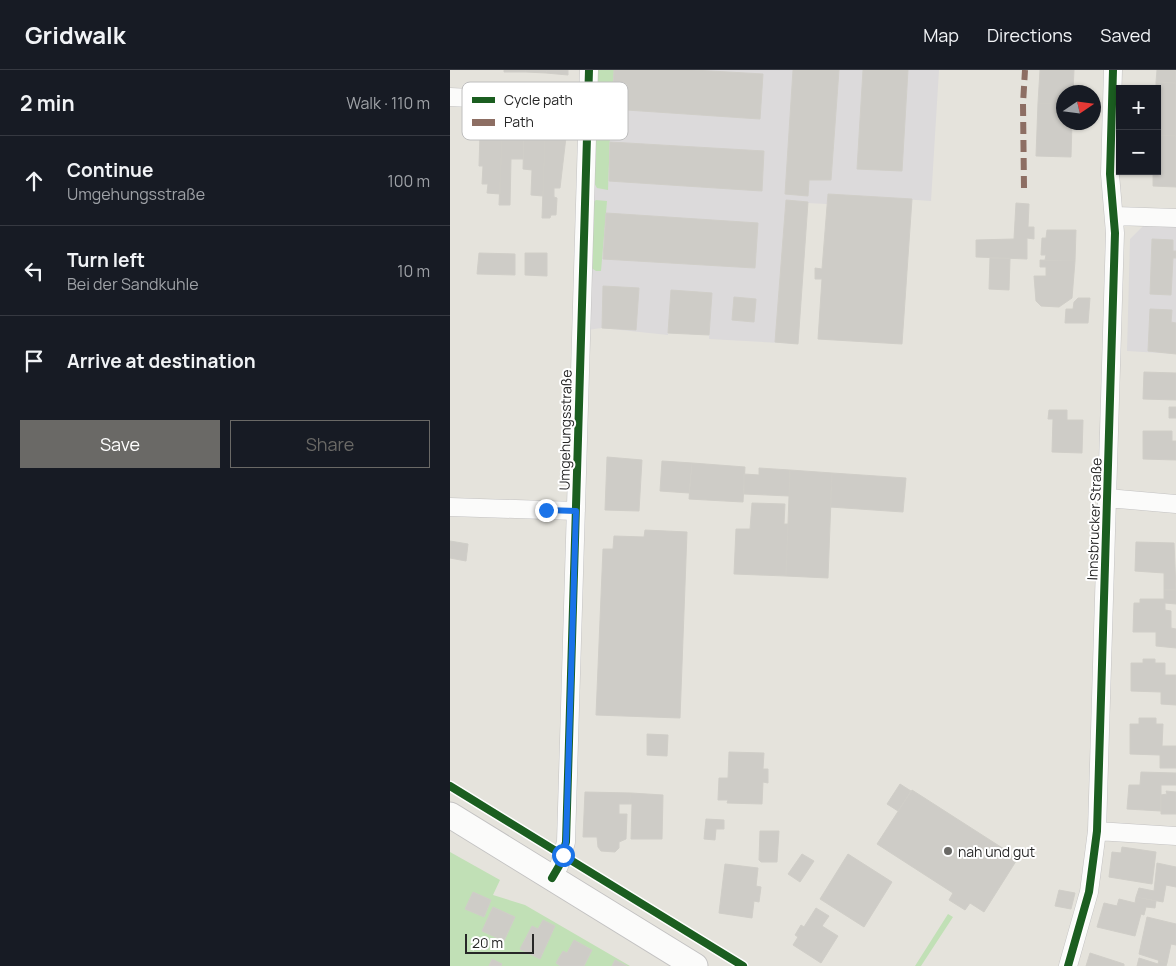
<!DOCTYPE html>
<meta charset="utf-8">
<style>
:root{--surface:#171b24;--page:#242831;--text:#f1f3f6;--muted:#9ea1a6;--line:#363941;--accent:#6a6966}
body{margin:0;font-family:Manrope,sans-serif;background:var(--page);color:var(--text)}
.controls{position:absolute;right:15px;top:15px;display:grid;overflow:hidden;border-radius:0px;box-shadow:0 1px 4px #0004}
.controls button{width:45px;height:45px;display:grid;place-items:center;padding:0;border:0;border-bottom:1px solid var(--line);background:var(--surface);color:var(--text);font:25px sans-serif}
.compass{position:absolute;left:606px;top:15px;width:45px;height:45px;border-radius:50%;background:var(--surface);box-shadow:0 1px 4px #0004;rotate:77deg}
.scale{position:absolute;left:15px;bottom:12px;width:69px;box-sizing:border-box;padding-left:5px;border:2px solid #272727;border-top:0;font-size:14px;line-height:18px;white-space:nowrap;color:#272727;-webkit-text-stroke:4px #fff;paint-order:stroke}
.stop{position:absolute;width:15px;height:15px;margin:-11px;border:4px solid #1a73e8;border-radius:50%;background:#fff}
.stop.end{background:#1a73e8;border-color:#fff;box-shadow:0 1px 5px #0008}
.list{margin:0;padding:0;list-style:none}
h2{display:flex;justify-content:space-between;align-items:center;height:65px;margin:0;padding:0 20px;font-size:21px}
h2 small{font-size:16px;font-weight:400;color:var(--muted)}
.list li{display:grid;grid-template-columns:32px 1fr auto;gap:15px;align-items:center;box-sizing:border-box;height:90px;padding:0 20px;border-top:1px solid var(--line)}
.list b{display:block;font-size:19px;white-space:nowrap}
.list p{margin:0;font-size:16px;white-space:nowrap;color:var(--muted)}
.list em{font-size:16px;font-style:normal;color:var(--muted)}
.actions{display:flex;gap:10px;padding:15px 20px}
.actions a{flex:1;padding:11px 0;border:1px solid var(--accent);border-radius:0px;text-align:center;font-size:18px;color:var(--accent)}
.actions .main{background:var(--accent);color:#fff}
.icon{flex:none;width:28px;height:28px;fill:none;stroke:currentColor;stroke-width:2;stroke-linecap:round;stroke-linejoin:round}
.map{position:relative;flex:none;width:726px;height:896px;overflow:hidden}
header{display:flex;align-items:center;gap:30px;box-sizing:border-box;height:70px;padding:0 25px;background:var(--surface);border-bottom:1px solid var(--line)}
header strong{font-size:24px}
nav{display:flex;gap:28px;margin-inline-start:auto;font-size:18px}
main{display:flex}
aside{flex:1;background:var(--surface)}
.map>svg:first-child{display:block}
.industrial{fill:#dcdadb}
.green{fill:#c1e0b6}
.building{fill:#ceccc7;stroke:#d0cec8}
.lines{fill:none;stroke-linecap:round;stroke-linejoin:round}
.street-casing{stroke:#c3c2c2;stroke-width:19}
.secondary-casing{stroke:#c3c2c2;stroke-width:27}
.street{stroke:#fbfbfa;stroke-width:18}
.secondary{stroke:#fbfbfa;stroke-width:25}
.quiet{stroke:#8d6e63;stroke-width:6;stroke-dasharray:12 6;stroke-linecap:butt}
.cycleway-casing{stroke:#fff;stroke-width:11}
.cycleway{stroke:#1b5e20;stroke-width:8}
.route{stroke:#1a73e8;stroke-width:6}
.poi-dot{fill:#6a6966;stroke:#fff;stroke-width:2}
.labels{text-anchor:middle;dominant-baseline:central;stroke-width:4;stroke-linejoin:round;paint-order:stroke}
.street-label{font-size:14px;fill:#272727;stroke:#fff}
.poi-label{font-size:14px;fill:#272727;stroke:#fff;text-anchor:start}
.key{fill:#fff;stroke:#bebebe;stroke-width:1}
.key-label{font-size:14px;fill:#272727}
</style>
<header>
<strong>Gridwalk</strong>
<nav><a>Map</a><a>Directions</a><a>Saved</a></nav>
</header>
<main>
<aside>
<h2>2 min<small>Walk · 110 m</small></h2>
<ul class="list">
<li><svg class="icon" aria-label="ahead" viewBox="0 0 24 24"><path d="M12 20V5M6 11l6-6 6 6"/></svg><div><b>Continue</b><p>Umgehungsstraße</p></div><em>100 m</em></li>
<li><svg class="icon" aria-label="left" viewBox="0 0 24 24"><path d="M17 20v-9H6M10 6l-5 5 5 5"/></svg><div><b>Turn left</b><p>Bei der Sandkuhle</p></div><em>10 m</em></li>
<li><svg class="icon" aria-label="arrive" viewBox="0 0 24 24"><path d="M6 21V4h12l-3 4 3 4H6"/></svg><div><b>Arrive at destination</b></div></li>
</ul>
<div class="actions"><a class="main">Save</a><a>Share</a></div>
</aside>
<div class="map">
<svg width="726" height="896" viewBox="0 0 726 896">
<rect width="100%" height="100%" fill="#e5e3dc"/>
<path class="industrial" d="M 146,0 L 489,0 L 481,131 L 378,124 L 377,134 L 358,133 L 348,274 L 259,269 L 259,265 L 218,263 L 218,265 L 152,258 L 137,260 Z
M 695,154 L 726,155 L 726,284 L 677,281 L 680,169 Z"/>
<path class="green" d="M 146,0 L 164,0 L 162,48 C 138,45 145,17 146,0 Z
M 144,64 L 160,64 L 158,120 L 147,118 L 143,111 Z
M 146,130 L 157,131 L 151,201 L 146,201 L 140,197 L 142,133 Z
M 0,782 L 50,810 L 43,825 L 75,835 L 180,896 L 0,896 Z
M 498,844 L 503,847 L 471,896 L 465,896 Z"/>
<path class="building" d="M 54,0 L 76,0 L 76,2 L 54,2 Z
M 76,0 L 97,0 L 96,3 L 76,2 Z
M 97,0 L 118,0 L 118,5 L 96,3 Z
M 164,0 L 243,0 L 313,4 L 310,49 L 162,39 Z
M 343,0 L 389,0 L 381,110 L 359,110 L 358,126 L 335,124 Z
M 413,0 L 458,0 L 452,101 L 407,99 Z
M 590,0 L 624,0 L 623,22 L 614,22 L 614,34 L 588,33 Z
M 707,0 L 726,0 L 726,13 L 706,12 Z
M 706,12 L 726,13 L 726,66 L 707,65 Z
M 588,33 L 614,34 L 614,52 L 622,52 L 621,87 L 586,86 Z
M 30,64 L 52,65 L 50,124 L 37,123 L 38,114 L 32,114 L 33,96 L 29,96 Z
M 52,65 L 74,66 L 73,89 L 61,89 L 60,135 L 49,135 Z
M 707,65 L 726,66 L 726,117 L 703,116 L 703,101 L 707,101 Z
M 74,66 L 95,66 L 93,126 L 81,125 L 82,100 L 73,99 Z
M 95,66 L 116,67 L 110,118 L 104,118 L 104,127 L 107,128 L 106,145 L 101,145 L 100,148 L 92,148 Z
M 160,72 L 314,81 L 312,121 L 159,111 Z
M 378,124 L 462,129 L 452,274 L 368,269 L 372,209 L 365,209 L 365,198 L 372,199 Z
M 336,130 L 358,132 L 348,274 L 325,272 Z
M 566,133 L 579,134 L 578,157 L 584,157 L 584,169 L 577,168 L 577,189 L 526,187 L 526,170 L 564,169 Z
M 156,143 L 308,153 L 305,198 L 153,189 Z
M 597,160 L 626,160 L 625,191 L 595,190 L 596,185 L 591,185 L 592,168 L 596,168 Z
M 702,169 L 723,170 L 723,181 L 726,181 L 726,188 L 723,188 L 721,225 L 700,224 Z
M 29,183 L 65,184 L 65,205 L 27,204 Z
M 75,183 L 97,183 L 97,206 L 75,205 Z
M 540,188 L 560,189 L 559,220 L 539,219 Z
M 590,190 L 625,191 L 622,228 L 609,237 L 591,236 L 586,231 L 584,206 L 596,206 L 596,197 L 590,197 Z
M 153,216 L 189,218 L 186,260 L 152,258 Z
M 221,220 L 262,223 L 259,265 L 218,263 Z
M 284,227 L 306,229 L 304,252 L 282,250 Z
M 628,228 L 640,228 L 638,253 L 615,253 L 616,239 L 623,239 L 624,232 Z
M 700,239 L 722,240 L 721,252 L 726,253 L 726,284 L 698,281 Z
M 694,302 L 726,303 L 726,330 L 693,329 Z
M 719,337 L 726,337 L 726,348 L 719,348 Z
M 599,340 L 617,340 L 617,350 L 633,350 L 632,383 L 602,382 L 603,349 L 598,349 Z
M 693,361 L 722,361 L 722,371 L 726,371 L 726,390 L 693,389 Z
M 157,387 L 192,390 L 189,441 L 155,440 Z
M 212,391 L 242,393 L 239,423 L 210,421 Z
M 242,393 L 295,397 L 293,432 L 239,429 Z
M 309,398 L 340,400 L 339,426 L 294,424 L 294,404 L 309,405 Z
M 340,400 L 382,403 L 378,508 L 336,506 Z
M 382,403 L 456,408 L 453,442 L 380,437 Z
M 302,433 L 335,434 L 334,454 L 338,454 L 336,506 L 284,504 L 286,459 L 300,459 Z
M 195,460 L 237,462 L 230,648 L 146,645 L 153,479 L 163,479 L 164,466 L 194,467 Z
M 0,471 L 18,474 L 16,491 L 0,488 Z
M 686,472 L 724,473 L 726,520 L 714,520 L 714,503 L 685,501 Z
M 714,520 L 726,520 L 726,534 L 715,533 L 715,540 L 721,541 L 721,558 L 726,559 L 726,578 L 706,576 L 706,562 L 683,562 L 684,533 L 690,533 L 690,529 L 714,529 Z
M 693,589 L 705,589 L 705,593 L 715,593 L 715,605 L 726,605 L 726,635 L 711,634 L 711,622 L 681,621 L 681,593 L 693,593 Z
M 689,648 L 706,648 L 706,654 L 713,654 L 712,676 L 726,676 L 726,698 L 710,698 L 710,685 L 680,684 L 680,654 L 689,654 Z
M 197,664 L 218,665 L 217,686 L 197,685 Z
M 279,682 L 314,683 L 313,699 L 318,699 L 318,713 L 313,712 L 312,734 L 277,733 L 278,730 L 268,730 L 269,708 L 278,708 Z
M 691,702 L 726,703 L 726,715 L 711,715 L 711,741 L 677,739 L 679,715 L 690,715 Z
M 450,714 L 461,721 L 448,741 L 437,734 Z
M 462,720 L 568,788 L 534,842 L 520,833 L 515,840 L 499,830 L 503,823 L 427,774 Z
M 716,721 L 726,722 L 726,744 L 711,744 L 711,725 L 717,724 Z
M 135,722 L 181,723 L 179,734 L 169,734 L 169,744 L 177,744 L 176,769 L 169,772 L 169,778 L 165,782 L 151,781 L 148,777 L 147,767 L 133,767 Z
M 181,723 L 213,725 L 212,769 L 181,769 L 182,734 L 179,734 Z
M 256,749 L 274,750 L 274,759 L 266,759 L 265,770 L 254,769 Z
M 310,761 L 329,761 L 327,792 L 311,792 L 309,790 Z
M 672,777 L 706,782 L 702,814 L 659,807 L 662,782 L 671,783 Z
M 352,784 L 364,791 L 350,812 L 338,804 Z
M 398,784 L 442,812 L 414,857 L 370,829 Z
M 707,793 L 726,797 L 726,817 L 716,815 L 713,832 L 686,827 L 689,818 L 704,821 Z
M 275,794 L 308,798 L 306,816 L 311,817 L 309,832 L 304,831 L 302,848 L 269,843 Z
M 609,820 L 625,823 L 621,839 L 605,836 Z
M 23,822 L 41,830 L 34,847 L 15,839 Z
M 686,827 L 706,831 L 705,838 L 696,837 L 694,845 L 691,844 L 685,866 L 647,857 L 654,833 L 667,836 L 669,829 L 685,833 Z
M 43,837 L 65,847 L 54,871 L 32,861 Z
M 366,838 L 379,846 L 372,856 L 388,866 L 371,893 L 343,875 L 348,867 L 345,865 L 351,855 L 354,857 Z
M 697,847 L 726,854 L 726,875 L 721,874 L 717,893 L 689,884 Z
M 93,850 L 105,856 L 90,889 L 70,879 L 82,856 L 88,859 Z
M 124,870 L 142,880 L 134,896 L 110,896 L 106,893 L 113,881 L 117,883 Z
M 640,883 L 674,894 L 674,896 L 636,896 Z
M 689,888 L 708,894 L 709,890 L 717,893 L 716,896 L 687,896 Z
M 42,889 L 52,894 L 51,896 L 39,896 Z
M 165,890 L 177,896 L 162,896 Z"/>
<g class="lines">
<g class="street-casing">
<path id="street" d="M 0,27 L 139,34
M 665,146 L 726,148
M 657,428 L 726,434
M 0,437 L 126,441
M 647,761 L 726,766
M 102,808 L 109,796 L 116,772 L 139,0
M 618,896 L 639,822 L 647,761 L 665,163 L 660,104 L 663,0"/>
</g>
<g class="secondary-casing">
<path id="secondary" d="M 0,745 L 245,896"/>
</g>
<use href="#street" class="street"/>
<use href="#secondary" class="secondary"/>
<path class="quiet" d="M 574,118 L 573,34 L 575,0"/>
<g class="cycleway-casing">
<path id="cycleway" d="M 0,716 L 293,896
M 102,808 L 109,796 L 116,772 L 139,0
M 618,896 L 639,822 L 647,761 L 665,163 L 660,104 L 663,0"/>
</g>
<use href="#cycleway" class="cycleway"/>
</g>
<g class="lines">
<path class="route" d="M 96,440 L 126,441 L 116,772 L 113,785"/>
</g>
<circle class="poi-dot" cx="498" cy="781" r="5"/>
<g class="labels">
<g class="street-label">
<text transform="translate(115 360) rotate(-89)">Umgehungsstraße</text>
<text transform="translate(644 449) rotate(-88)">Innsbrucker Straße</text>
</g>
<g class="poi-label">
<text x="508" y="781">nah und gut</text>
</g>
</g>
<rect x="12" y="12" width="166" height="58" rx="8" class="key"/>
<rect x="22" y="27" width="23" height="6" fill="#1b5e20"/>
<rect x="22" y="49" width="23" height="7" fill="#8d6e63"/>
<g class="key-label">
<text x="54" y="35">Cycle path</text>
<text x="54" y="57">Path</text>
</g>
</svg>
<div class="controls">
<button>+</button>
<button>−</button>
</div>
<svg class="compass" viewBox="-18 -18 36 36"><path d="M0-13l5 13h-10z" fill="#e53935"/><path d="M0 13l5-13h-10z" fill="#9ea1a6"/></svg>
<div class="scale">20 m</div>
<div class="stop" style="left:113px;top:785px"></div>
<div class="stop end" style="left:96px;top:440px"></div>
</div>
</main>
